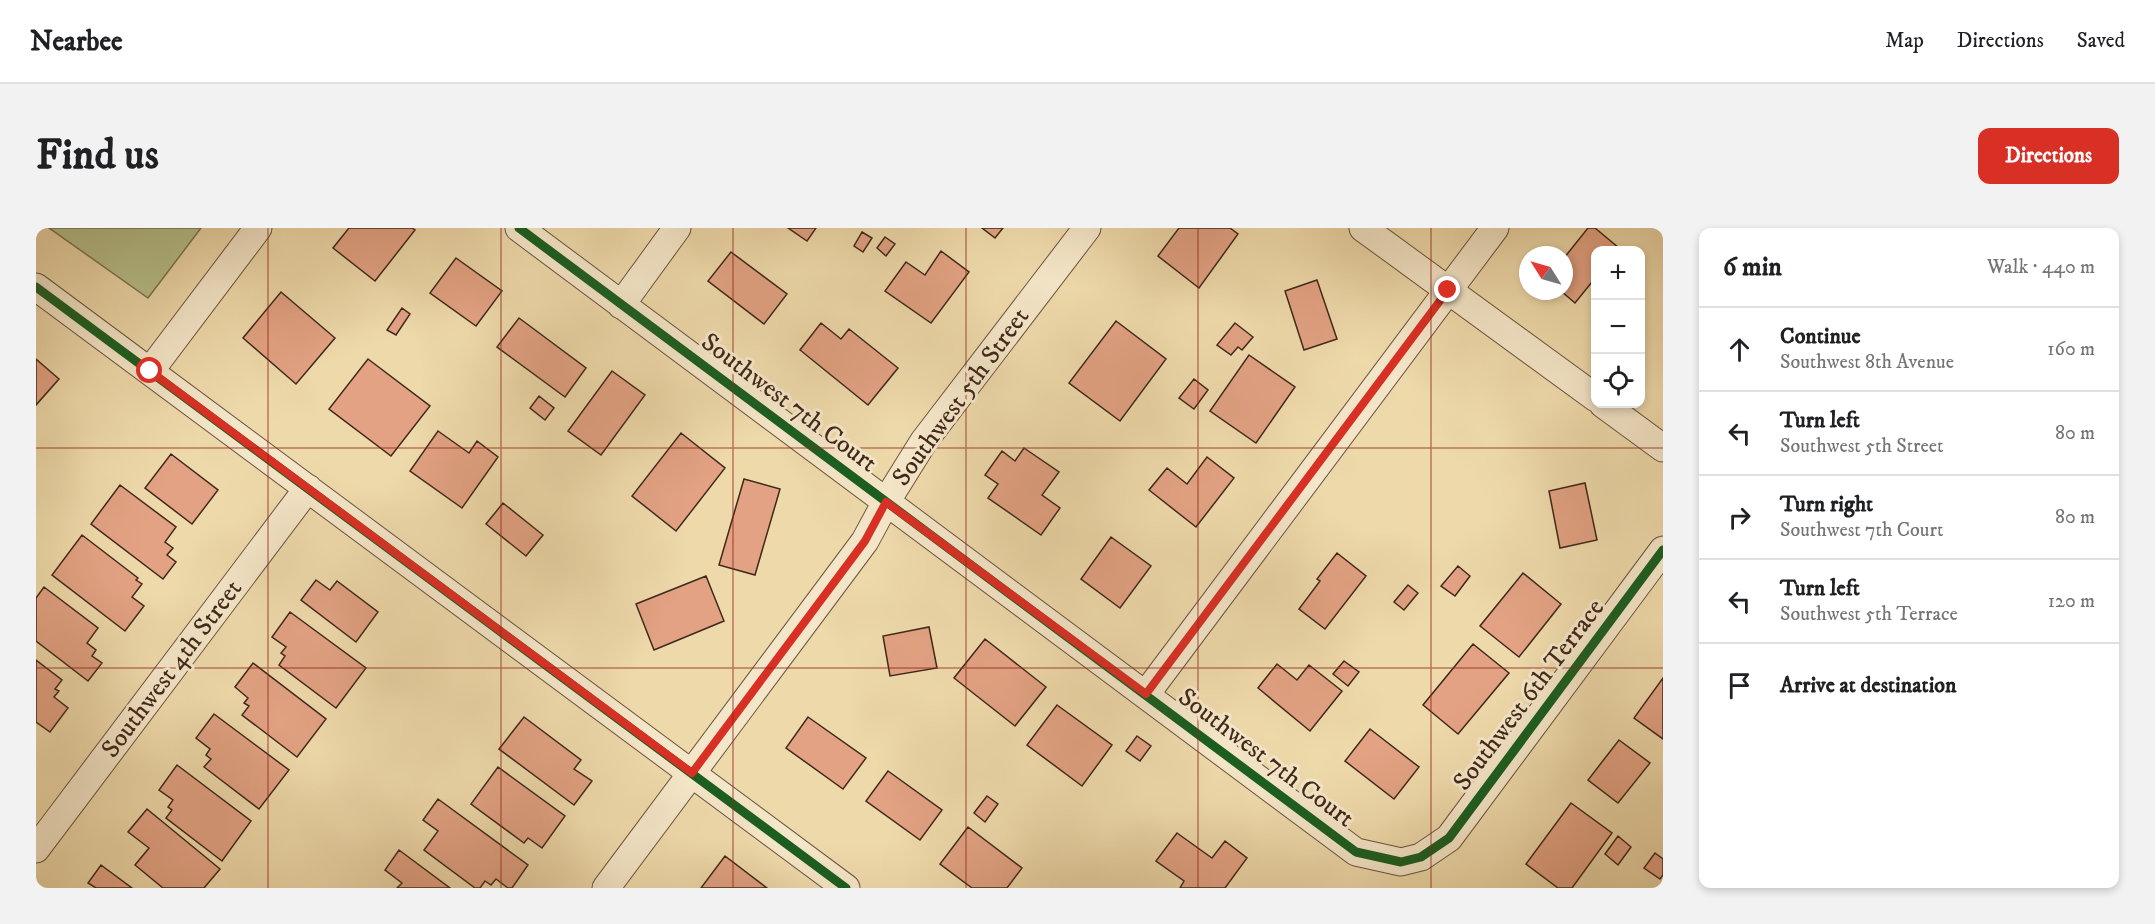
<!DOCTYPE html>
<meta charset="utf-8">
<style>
:root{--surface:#fff;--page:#f2f2f2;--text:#202124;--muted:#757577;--line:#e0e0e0;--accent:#d93025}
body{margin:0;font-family:"IM FELL DW Pica",serif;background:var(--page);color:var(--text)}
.controls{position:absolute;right:18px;top:18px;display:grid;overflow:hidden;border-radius:12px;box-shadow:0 3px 9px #0003}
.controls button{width:54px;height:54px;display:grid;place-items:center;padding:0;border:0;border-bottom:2px solid var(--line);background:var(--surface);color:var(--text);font:30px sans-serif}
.compass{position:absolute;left:1483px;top:18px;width:54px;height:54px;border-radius:50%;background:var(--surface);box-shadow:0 3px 9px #0003;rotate:307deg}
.stop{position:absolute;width:18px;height:18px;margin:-14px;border:4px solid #d93025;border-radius:50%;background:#fff}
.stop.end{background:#d93025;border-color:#fff;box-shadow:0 2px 6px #0008}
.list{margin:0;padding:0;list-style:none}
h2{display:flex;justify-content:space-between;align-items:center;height:78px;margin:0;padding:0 24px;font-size:26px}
h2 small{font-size:20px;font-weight:400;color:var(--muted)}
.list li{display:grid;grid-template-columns:39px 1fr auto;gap:18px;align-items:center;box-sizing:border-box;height:84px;padding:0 24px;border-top:2px solid var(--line)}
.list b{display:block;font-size:22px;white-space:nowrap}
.list p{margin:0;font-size:20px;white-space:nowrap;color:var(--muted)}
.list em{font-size:20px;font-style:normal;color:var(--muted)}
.icon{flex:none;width:33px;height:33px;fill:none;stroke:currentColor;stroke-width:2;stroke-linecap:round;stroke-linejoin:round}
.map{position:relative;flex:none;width:1627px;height:660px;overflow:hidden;border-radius:12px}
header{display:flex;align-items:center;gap:36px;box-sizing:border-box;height:84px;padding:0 30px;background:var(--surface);border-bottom:2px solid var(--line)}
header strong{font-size:28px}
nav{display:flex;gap:33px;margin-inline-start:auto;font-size:21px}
.intro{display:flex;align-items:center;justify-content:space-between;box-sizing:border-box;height:144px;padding:0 36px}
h1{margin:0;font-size:42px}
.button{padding:15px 27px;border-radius:12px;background:var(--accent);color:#fff;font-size:21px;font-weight:700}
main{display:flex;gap:36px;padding:0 36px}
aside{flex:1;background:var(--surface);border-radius:12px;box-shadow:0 3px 9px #0003}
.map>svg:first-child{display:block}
.green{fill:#b6c08b;stroke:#7b7452;stroke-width:1.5}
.building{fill:#e2a283;stroke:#40281a;stroke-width:1.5}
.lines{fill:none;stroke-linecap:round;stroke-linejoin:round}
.street-casing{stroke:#6c543e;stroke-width:29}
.street{stroke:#f4e6c8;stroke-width:27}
.cycleway-casing{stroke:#f4e6c8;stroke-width:13}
.cycleway{stroke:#1b5e20;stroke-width:9}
.route{stroke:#d93025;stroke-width:8}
.grid{fill:none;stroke:#8f2418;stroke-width:1.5;stroke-opacity:0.55}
.labels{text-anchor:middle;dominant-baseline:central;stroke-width:6;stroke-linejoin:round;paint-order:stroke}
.street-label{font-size:26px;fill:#40281a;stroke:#f4e6c8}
</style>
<header>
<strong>Nearbee</strong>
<nav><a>Map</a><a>Directions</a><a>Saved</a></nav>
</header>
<div class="intro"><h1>Find us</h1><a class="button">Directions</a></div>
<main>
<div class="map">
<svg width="1627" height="660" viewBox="0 0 1627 660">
<rect width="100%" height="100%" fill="#eed9aa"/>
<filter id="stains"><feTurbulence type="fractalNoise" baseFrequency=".00333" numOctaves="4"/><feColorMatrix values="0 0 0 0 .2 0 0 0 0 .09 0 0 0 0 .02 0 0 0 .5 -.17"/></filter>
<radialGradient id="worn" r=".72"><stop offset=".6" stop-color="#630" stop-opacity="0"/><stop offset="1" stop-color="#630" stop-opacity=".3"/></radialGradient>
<path class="green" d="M 13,0 L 165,0 L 112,70 Z"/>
<path class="building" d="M 313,0 L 376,0 L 379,2 L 339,53 L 297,20 Z
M 752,0 L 780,0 L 771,13 Z
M 946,0 L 967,0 L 959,10 Z
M 1143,0 L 1194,0 L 1202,6 L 1163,60 L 1122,28 Z
M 1552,0 L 1559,0 L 1583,20 L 1581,22 L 1560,22 L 1560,49 L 1539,75 L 1525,63 L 1528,63 L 1528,30 Z
M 826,4 L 836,10 L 827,24 L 818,18 Z
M 849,9 L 859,16 L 850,28 L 841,20 Z
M 905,23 L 933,44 L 895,95 L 849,63 L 870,34 L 889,47 Z
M 695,24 L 751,66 L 728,96 L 672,53 Z
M 420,30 L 466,63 L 440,98 L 394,65 Z
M 1281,52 L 1301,111 L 1268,122 L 1249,63 Z
M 245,64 L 299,110 L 260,156 L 207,110 Z
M 366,80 L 374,86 L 360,107 L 351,102 Z
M 483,90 L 550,140 L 529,169 L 461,119 Z
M 1080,93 L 1130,131 L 1084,193 L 1033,155 Z
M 785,95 L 805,111 L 813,101 L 862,140 L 832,177 L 764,122 Z
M 1199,95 L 1217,109 L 1206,122 L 1202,119 L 1195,127 L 1181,117 Z
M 1213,127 L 1259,159 L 1220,215 L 1174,183 Z
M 0,131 L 23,151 L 0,177 Z
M 332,131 L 394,178 L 355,228 L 293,181 Z
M 576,143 L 609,167 L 565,227 L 532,203 Z
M 1158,151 L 1172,162 L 1158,181 L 1143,170 Z
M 503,168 L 518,180 L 509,192 L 494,180 Z
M 402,203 L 433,225 L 441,213 L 462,229 L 426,280 L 374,243 Z
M 645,205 L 689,240 L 640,303 L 596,268 Z
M 988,220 L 1023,244 L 1006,267 L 1024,280 L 1005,307 L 952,270 L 962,256 L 949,247 L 966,223 L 979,233 Z
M 135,226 L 182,262 L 156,296 L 109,260 Z
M 1171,229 L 1198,250 L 1160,299 L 1113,262 L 1131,240 L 1151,256 Z
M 708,251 L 744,261 L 719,347 L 683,337 Z
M 1549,255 L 1561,312 L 1524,320 L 1513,263 Z
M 84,257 L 140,299 L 129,314 L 137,320 L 131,327 L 140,334 L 127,351 L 55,296 Z
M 467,275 L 507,307 L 490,328 L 450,296 Z
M 46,307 L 102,350 L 100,352 L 106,356 L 96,369 L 108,378 L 89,403 L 16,347 Z
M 1075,309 L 1115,338 L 1084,380 L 1045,351 Z
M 1301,325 L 1330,348 L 1289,401 L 1263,381 L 1284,353 L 1281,351 Z
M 1422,338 L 1434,348 L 1419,368 L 1405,358 Z
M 1487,345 L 1525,376 L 1483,429 L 1444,398 Z
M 670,348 L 688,393 L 618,422 L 600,376 Z
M 280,352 L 294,362 L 301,353 L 342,384 L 320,414 L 265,372 Z
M 1372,357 L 1382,365 L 1368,382 L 1358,374 Z
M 8,359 L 62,400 L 51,415 L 60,422 L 56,428 L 66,435 L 52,453 L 0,413 L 0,370 Z
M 254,384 L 330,440 L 300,480 L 243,437 L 249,428 L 245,425 L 250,419 L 236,409 Z
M 893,399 L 901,440 L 854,448 L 847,408 Z
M 949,411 L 1010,459 L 979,498 L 918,450 Z
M 1437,416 L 1473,445 L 1422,506 L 1387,477 Z
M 0,432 L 26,452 L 19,461 L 23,463 L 18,469 L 32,480 L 14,504 L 0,494 Z
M 1308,433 L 1323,444 L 1312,458 L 1297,446 Z
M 217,435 L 290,491 L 261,529 L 206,487 L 213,478 L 208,475 L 212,470 L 199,459 Z
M 1241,436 L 1261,452 L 1273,437 L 1306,463 L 1274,503 L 1222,460 Z
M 1627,450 L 1627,511 L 1598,490 Z
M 1021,477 L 1076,517 L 1046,558 L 991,517 Z
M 178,486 L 253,542 L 223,581 L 168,539 L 175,531 L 170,527 L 174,521 L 160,510 Z
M 488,489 L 545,532 L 538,541 L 556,553 L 538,577 L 463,521 Z
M 772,489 L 830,530 L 807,561 L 750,520 Z
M 1334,501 L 1383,539 L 1358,571 L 1309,533 Z
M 1101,508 L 1115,518 L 1104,533 L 1090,523 Z
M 1583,512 L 1614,535 L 1582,575 L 1552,552 Z
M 141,537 L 215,593 L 186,633 L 130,590 L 136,582 L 132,579 L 137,572 L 123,562 Z
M 462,539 L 529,588 L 506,620 L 492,610 L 488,615 L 435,576 Z
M 852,543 L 906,582 L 884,612 L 830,573 Z
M 951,568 L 962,576 L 949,594 L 938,585 Z
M 402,571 L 492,637 L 476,660 L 472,660 L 460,651 L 455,657 L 449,653 L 444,660 L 439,660 L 388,622 L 402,603 L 387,592 Z
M 1535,575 L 1576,605 L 1536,660 L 1522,660 L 1490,636 Z
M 111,581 L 184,641 L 168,660 L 127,660 L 99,637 L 113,620 L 92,604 Z
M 932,599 L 986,640 L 971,660 L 936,660 L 904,636 Z
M 1141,605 L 1176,630 L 1189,613 L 1211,630 L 1189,660 L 1144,660 L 1148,653 L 1120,633 Z
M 1582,608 L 1595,619 L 1582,637 L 1569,626 Z
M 363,622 L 414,660 L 361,660 L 366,655 L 349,642 Z
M 1619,625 L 1627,631 L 1627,647 L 1624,651 L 1608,640 Z
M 689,628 L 731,660 L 665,660 Z
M 65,637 L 96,660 L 60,660 L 52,655 Z"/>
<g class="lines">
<g class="street-casing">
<path id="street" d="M 483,0 L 1320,624 L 1365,634 L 1385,629 L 1413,610 L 1627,322
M 1327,0 L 1560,170
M 0,59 L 810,660
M 585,77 L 641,0
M 114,143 L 222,0
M 1567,176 L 1627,220
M 1110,466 L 1459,0
M 0,621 L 272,260
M 570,660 L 829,313 L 850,274 L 888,213 L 1051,0"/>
</g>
<use href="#street" class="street"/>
<g class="cycleway-casing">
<path id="cycleway" d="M 483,0 L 1320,624 L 1365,634 L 1385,629 L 1413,610 L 1627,322
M 0,59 L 810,660"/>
</g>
<use href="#cycleway" class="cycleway"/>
</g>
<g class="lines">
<path class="route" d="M 114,143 L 656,545 L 829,313 L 850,274 L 1110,466 L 1412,62"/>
</g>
<path class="grid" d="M 232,0 L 232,660M 465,0 L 465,660M 697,0 L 697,660M 930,0 L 930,660M 1162,0 L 1162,660M 1395,0 L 1395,660M 0,220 L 1627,220M 0,440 L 1627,440"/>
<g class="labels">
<g class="street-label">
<text transform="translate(925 169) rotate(-54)">Southwest 5th Street</text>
<text transform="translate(753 175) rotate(37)">Southwest 7th Court</text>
<text transform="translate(136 441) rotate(-53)">Southwest 4th Street</text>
<text transform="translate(1493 467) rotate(-53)">Southwest 6th Terrace</text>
<text transform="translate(1230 530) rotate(37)">Southwest 7th Court</text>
</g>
</g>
<rect width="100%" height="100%" filter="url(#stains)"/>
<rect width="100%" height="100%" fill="url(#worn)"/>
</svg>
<div class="controls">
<button>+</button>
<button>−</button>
<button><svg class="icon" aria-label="locate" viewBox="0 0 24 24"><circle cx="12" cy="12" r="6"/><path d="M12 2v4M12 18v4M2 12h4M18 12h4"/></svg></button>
</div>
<svg class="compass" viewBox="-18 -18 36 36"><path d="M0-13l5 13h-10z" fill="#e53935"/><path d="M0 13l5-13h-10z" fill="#757577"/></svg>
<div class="stop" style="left:114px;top:143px"></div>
<div class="stop end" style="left:1412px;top:62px"></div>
</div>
<aside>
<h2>6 min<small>Walk · 440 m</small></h2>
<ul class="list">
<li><svg class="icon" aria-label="ahead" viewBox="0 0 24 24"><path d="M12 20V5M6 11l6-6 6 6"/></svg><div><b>Continue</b><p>Southwest 8th Avenue</p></div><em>160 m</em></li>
<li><svg class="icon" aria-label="left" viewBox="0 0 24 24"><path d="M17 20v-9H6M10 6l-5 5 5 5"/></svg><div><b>Turn left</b><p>Southwest 5th Street</p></div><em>80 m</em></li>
<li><svg class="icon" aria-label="right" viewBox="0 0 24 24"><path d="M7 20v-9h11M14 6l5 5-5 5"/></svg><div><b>Turn right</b><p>Southwest 7th Court</p></div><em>80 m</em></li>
<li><svg class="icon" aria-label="left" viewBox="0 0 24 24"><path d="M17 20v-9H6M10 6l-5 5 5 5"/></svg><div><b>Turn left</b><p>Southwest 5th Terrace</p></div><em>120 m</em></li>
<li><svg class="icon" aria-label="arrive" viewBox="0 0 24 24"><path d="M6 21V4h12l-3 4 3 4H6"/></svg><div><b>Arrive at destination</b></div></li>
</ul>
</aside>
</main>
